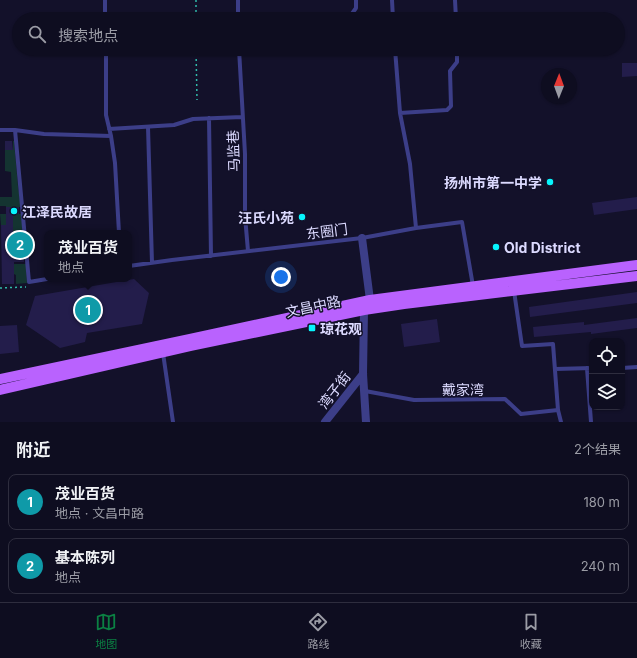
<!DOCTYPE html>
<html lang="zh">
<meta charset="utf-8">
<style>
:root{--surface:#0e0d20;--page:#1c1b2d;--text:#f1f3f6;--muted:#9b9ca5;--line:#2e2d3e;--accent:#0b8043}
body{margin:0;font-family:Inter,"Noto Sans SC",sans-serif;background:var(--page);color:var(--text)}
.controls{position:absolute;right:12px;bottom:12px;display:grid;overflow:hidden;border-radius:8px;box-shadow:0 1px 3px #0004}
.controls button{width:36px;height:36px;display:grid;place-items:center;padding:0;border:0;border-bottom:1px solid var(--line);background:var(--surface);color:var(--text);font:20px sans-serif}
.compass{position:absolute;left:541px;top:68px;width:36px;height:36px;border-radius:50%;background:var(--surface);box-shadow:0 1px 3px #0004;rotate:1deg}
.you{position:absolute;left:281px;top:277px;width:14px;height:14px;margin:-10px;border:3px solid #fff;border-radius:50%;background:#1a73e8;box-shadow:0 0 0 6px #1a73e833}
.badge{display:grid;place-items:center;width:26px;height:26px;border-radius:50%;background:var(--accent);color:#fff;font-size:13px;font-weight:700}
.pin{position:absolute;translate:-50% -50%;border:2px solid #fff;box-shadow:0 1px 4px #0006}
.popup{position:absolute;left:44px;top:230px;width:88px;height:52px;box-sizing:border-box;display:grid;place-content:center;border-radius:8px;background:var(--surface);filter:drop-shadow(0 1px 3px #0005);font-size:13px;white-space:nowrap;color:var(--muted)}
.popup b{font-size:15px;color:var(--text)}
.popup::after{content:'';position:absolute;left:50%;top:100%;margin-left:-8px;border:8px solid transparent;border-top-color:var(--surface)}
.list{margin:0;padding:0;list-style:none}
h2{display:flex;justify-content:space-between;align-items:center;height:52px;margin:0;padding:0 16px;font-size:17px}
h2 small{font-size:13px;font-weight:400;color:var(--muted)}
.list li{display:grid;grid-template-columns:26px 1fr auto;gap:12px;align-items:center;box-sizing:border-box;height:56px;margin:0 8px 8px;padding:0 8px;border:1px solid var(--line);border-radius:8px}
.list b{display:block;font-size:15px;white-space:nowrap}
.list p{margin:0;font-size:13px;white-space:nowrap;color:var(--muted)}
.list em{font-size:13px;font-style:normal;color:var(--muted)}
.icon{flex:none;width:22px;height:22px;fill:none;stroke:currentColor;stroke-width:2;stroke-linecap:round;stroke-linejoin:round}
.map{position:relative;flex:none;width:637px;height:422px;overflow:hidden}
.search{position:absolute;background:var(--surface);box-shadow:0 1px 3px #0004;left:12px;right:12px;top:12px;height:44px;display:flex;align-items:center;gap:10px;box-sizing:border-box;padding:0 14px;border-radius:22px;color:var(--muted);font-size:15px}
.sheet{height:180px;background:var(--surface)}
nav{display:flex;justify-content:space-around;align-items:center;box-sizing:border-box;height:56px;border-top:1px solid var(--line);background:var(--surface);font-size:11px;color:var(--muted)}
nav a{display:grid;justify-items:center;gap:2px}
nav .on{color:var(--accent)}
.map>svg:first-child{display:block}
.green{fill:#143431}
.building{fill:#231d4b}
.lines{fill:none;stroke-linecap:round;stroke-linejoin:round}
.path{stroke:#31bbaa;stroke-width:1.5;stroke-dasharray:2 3;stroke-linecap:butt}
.lane{stroke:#3c3e88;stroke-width:4}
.street{stroke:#3c3e88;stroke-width:8}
.primary{stroke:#b962fe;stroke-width:10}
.poi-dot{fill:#07f5fd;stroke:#13112a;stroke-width:1.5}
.labels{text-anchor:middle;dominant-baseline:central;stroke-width:3;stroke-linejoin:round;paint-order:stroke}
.street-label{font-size:14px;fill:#dcdaff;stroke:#13112a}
.poi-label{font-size:14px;font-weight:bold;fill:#dcdaff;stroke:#13112a;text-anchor:start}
</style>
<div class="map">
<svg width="637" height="422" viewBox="0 0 637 422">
<rect width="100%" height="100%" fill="#13112a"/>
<path class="green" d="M 13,141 L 14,141 L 18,186 L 21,207 L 6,207 L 6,206 L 0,206 L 0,197 L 12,197 L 11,172 L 5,171 L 5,150 L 13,150 Z
M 0,214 L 21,214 L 23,233 L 13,233 L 13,225 L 1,225 Z
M 14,264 L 26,264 L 27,283 L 16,284 L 16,275 L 14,274 Z"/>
<path class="building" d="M 622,63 L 637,63 L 637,76 L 622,77 Z
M 5,141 L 12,141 L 13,150 L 5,150 Z
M 637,197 L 637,209 L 594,215 L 592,203 Z
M 6,207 L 19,207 L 19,214 L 13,214 L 13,233 L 21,233 L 24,262 L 14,262 L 14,284 L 2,284 L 1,225 L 6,225 Z
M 134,279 L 149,293 L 142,324 L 87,333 L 85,342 L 60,348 L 26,325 L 35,296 Z
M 637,292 L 637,303 L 530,317 L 529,307 Z
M 637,318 L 637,328 L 591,334 L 591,332 L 534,337 L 533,327 L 584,322 L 584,325 Z
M 437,319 L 440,342 L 404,347 L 401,324 Z
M 17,325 L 19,352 L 0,354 L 0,326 Z"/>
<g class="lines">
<path class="path" d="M 196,0 L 196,19
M 196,49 L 197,100
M 0,288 L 25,287 L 26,287"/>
<path class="lane" d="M 105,0 L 105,19
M 238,0 L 238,19
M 392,0 L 393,19
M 455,0 L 456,19
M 351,19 L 351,15 L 356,8 L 356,0
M 106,49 L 106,115 L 111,136 L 115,163 L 119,233
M 239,49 L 245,154 L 245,216 L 248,251
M 395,49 L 400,113 L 410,164 L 416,228
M 400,113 L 447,110 L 451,106 L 450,71 L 457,62 L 457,49
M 209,118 L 211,256
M 148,127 L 152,263
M 109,129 L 174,125 L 193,119 L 242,117
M 0,130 L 15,130 L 44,134 L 111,136
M 15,130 L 29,282 L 47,279
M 129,266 L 172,260 L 362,238 L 416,228 L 462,222 L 473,286
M 514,291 L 522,346 L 553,344 L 558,410 L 561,422
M 163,353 L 173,422
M 587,368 L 591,422
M 622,368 L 637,367
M 555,369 L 592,368
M 365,391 L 414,400 L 505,399 L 521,414 L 558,410"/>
<path class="street" d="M 362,238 L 370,300 L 364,310 L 363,374 L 366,422
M 325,422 L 363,374"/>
<path class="primary" d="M 0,379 L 190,339 L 370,300 L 637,265
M 0,390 L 191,346 L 364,310 L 404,304 L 637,276"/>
</g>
<g class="poi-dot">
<circle cx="550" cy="182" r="4"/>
<circle cx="14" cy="211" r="4"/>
<circle cx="302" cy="217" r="4"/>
<circle cx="496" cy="247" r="4"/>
<rect x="308" y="324" width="8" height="8" rx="2"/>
</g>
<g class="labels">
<g class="street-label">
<text transform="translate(233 151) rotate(-92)">马监巷</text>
<text transform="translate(327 231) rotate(-7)">东圈门</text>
<text transform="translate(313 306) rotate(-12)">文昌中路</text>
<text x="463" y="389">戴家湾</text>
<text transform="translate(334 390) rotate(-52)">湾子街</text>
</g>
<g class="poi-label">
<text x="542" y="182" text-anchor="end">扬州市第一中学</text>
<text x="22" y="211">江泽民故居</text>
<text x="294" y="217" text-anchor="end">汪氏小苑</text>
<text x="504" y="247">Old District</text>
<text x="320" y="328">琼花观</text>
</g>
</g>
</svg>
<div class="controls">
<button><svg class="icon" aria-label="locate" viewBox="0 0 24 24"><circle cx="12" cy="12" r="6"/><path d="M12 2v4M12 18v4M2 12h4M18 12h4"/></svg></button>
<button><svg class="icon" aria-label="layers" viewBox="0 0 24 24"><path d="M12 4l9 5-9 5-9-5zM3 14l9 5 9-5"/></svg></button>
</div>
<svg class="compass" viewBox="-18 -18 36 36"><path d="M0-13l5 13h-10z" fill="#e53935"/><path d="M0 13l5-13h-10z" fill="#9b9ca5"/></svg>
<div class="you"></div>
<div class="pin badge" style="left:88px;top:310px;background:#0f9aa8">1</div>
<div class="popup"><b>茂业百货</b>地点</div>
<div class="pin badge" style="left:20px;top:245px;background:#0f9aa8">2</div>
<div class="search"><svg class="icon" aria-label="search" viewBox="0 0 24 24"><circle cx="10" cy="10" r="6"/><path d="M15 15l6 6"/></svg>搜索地点</div>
</div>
<section class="sheet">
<h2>附近<small>2个结果</small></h2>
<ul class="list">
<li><span class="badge" style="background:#0f9aa8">1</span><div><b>茂业百货</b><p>地点 · 文昌中路</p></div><em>180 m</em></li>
<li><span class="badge" style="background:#0f9aa8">2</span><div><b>基本陈列</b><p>地点</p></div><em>240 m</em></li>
</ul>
</section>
<nav>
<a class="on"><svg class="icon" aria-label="map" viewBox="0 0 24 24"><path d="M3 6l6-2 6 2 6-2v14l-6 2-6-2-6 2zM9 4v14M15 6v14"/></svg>地图</a>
<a><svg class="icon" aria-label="directions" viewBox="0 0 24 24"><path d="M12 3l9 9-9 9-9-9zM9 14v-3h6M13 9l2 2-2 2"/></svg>路线</a>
<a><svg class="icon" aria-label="saved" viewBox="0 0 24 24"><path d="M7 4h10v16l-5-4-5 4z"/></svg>收藏</a>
</nav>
